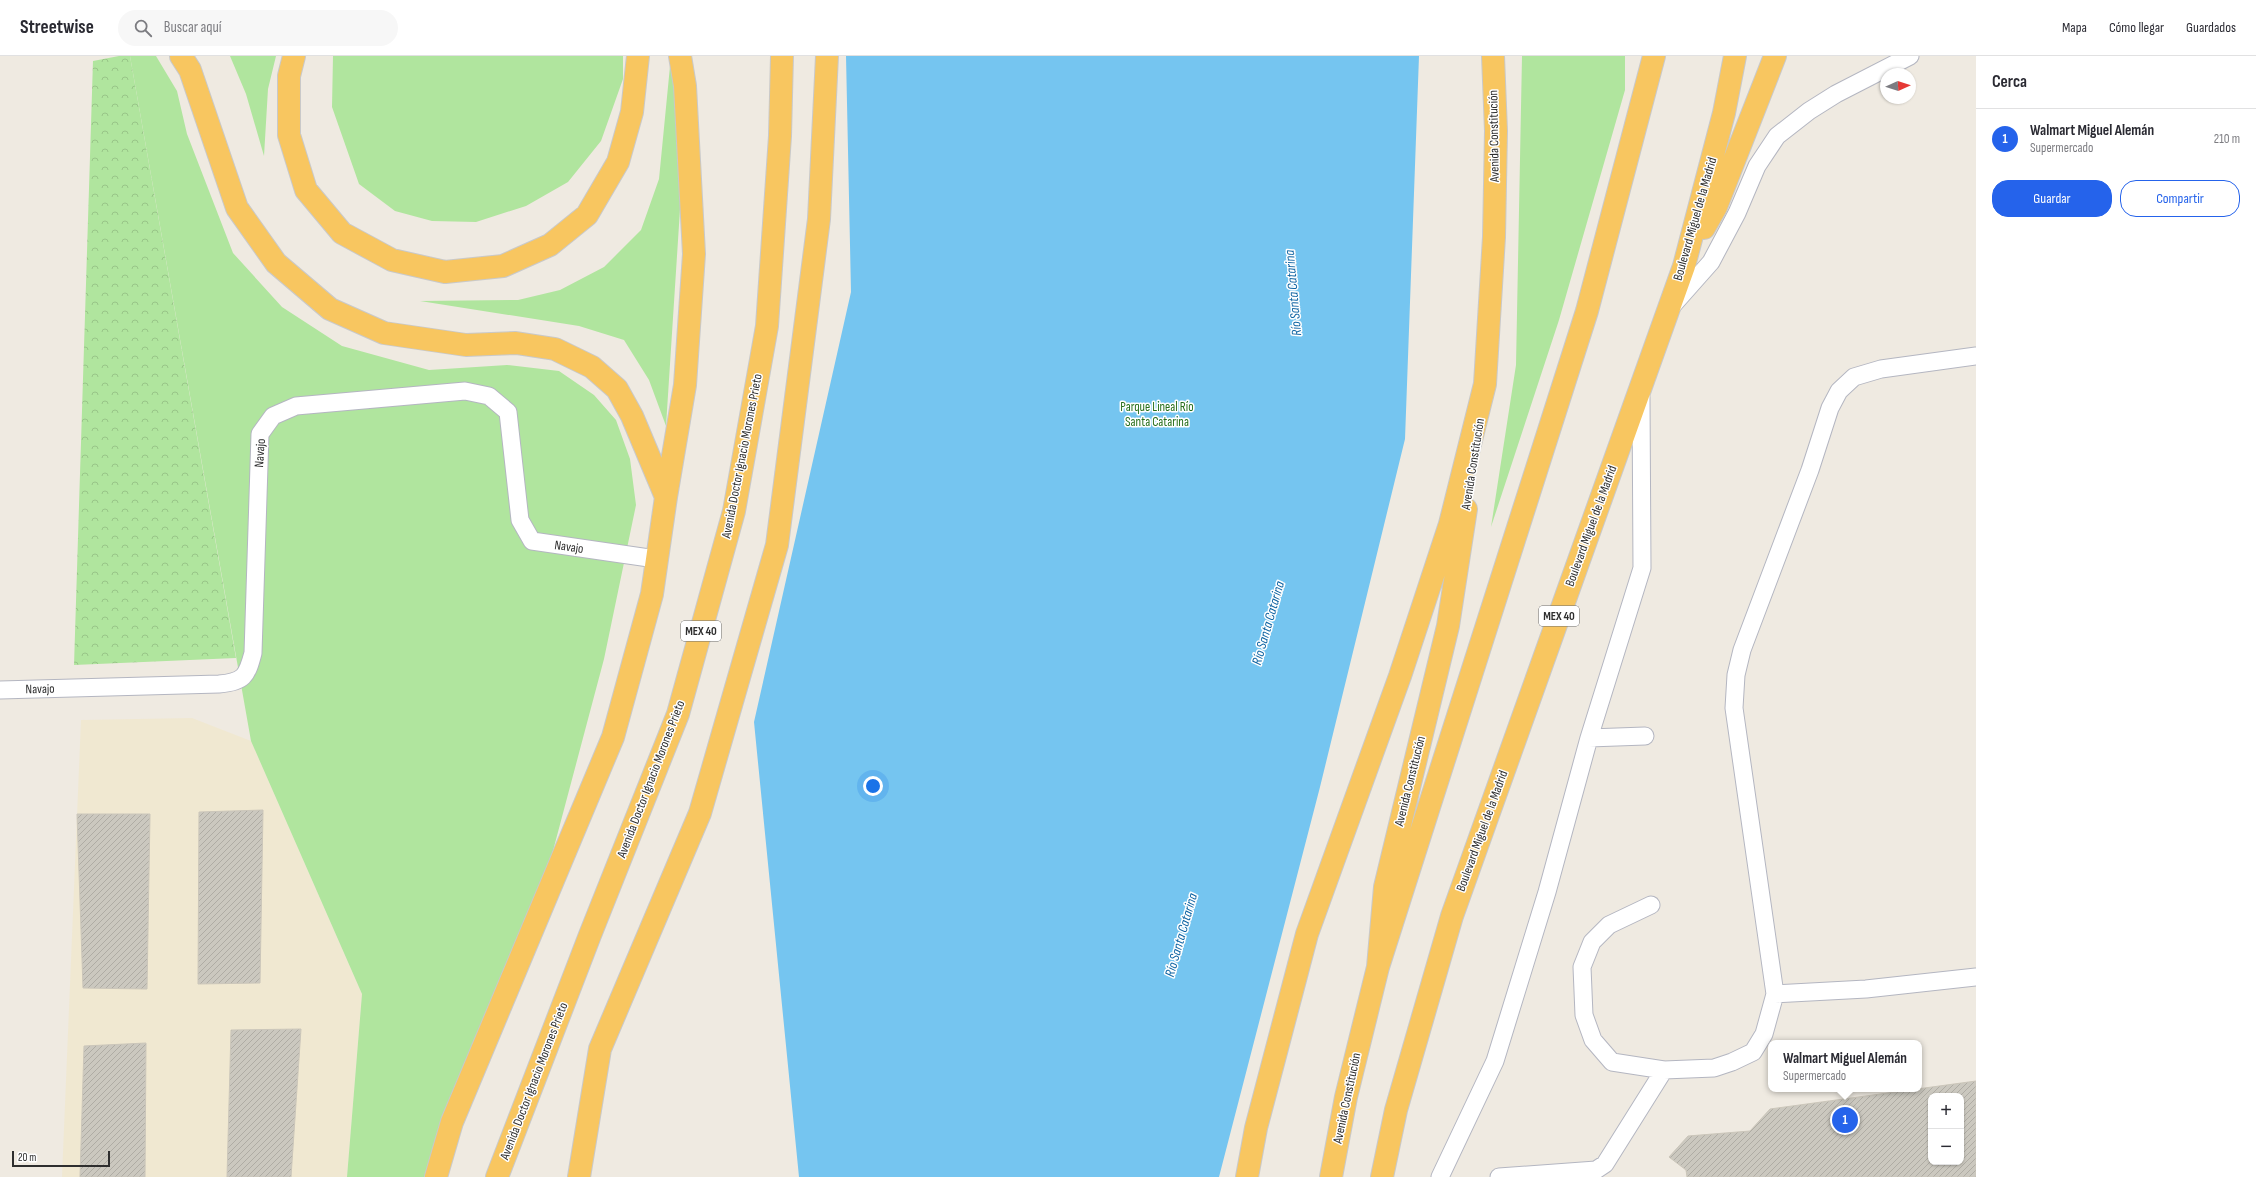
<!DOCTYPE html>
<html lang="es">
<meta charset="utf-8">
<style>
:root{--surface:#fff;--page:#f7f7f7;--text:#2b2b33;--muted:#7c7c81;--line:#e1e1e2;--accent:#2563eb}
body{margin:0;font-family:"Sofia Sans Condensed",sans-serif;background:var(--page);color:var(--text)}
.controls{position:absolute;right:12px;bottom:12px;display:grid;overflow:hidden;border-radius:8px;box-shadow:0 1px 3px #0004}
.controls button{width:36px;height:36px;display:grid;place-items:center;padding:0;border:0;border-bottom:1px solid var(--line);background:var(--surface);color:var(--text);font:20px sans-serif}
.compass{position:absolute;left:1880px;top:12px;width:36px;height:36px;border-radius:50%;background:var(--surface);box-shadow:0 1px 3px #0004;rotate:87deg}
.scale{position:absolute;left:12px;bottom:10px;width:98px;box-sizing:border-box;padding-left:4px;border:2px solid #2e2e2e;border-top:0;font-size:11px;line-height:14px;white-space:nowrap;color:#2e2e2e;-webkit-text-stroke:3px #fff;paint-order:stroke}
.you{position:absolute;left:873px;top:730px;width:14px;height:14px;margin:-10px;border:3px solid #fff;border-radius:50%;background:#1a73e8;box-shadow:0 0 0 6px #1a73e833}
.badge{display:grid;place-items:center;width:26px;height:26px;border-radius:50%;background:var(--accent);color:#fff;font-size:13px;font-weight:700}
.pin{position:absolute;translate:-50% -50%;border:2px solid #fff;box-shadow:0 1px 4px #0006}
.popup{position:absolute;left:1768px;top:984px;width:154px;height:52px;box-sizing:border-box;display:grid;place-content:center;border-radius:8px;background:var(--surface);filter:drop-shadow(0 1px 3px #0005);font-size:13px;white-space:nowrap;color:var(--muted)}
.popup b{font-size:15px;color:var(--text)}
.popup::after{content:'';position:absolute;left:50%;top:100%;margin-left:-8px;border:8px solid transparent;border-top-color:var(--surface)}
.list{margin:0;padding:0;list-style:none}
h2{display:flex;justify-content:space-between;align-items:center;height:52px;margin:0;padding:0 16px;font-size:17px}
h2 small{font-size:13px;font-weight:400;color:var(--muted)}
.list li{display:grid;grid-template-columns:26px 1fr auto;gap:12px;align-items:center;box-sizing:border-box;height:60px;padding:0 16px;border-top:1px solid var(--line)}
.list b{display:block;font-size:15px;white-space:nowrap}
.list p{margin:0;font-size:13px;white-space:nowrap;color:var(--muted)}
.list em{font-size:13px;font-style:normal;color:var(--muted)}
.actions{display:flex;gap:8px;padding:12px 16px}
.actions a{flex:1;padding:9px 0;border:1px solid var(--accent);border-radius:16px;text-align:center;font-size:14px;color:var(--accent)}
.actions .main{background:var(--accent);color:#fff}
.icon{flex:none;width:22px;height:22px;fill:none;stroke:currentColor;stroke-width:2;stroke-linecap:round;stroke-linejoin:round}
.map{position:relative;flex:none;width:1976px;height:1121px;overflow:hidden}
header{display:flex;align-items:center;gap:24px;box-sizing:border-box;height:56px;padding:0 20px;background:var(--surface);border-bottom:1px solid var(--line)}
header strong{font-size:19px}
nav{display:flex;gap:22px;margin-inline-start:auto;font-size:14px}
.search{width:280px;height:36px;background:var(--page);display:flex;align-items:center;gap:10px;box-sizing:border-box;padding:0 14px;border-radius:22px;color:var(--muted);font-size:15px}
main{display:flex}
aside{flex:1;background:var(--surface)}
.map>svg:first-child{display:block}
.education{fill:#f0e8d1}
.grass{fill:#b0e59e}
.forest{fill:url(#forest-crowns)}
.water{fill:#75c5f0}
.building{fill:url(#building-hatch);stroke:#cbc6ba;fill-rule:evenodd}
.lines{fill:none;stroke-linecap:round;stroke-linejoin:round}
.service-casing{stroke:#b4b6c1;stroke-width:19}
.trunk-casing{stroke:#c9c9c9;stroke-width:24}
.service{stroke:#fff;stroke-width:17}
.trunk{stroke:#f8c660;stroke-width:22}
.labels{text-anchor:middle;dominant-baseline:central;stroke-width:3;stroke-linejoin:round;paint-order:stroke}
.shield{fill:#fff;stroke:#6d6d6d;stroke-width:1}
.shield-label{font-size:12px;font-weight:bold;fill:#2e2e2e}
.street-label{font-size:13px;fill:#2e2e2e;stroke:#fff}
.park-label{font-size:13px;fill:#266e1b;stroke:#fff}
.water-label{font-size:14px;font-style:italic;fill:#0d63a2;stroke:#fff}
</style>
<header>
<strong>Streetwise</strong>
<div class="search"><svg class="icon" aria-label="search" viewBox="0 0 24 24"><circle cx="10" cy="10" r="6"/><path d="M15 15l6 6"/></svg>Buscar aquí</div>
<nav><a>Mapa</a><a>Cómo llegar</a><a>Guardados</a></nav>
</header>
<main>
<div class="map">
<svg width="1976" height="1121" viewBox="0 0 1976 1121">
<defs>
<pattern id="forest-crowns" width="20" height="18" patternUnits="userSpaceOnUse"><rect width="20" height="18" fill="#b0e59e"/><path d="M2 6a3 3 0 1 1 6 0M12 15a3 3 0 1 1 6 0" fill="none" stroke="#98c588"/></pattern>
<pattern id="building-hatch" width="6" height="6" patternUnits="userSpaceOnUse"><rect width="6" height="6" fill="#cbc8bf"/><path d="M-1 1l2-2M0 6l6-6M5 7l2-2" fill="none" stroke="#afaca4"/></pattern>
</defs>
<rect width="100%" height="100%" fill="#efeae1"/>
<path class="education" d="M 192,662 L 251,685 L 362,938 L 347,1121 L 62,1121 L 81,664 Z"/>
<path class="grass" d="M 130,0 L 156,0 L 177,35 L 187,78 L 233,197 L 282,251 L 342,290 L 429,314 L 507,309 L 559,315 L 594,339 L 616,364 L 630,403 L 636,449 L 604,603 L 554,791 L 522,899 L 429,1121 L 347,1121 L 362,938 L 251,685 Z
M 230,0 L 276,0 L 268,33 L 264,100 L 246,38 Z
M 333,0 L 623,0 L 623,23 L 601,85 L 568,126 L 526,150 L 476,166 L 432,165 L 395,155 L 359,128 L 332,51 Z
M 671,0 L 683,107 L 666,370 L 649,324 L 624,284 L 579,270 L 420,245 L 518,244 L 560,234 L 604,211 L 641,174 L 659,123 Z
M 1522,0 L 1625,0 L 1625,34 L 1559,264 L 1491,471 L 1516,309 Z"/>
<path class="forest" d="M 119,0 L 130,0 L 236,602 L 74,609 L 93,5 Z"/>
<path class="water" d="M 846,0 L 1419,0 L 1405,383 L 1320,731 L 1219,1121 L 799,1121 L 754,666 L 851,236 Z"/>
<path class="building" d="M 263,754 L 260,927 L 198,928 L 199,756 Z
M 77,758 L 150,758 L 147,933 L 83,932 Z
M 301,973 L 291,1121 L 227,1121 L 231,974 Z
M 146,987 L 145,1121 L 80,1121 L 84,990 Z
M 1976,1025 L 1976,1121 L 1687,1121 L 1686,1114 L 1669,1101 L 1688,1080 L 1750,1075 L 1770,1053 ZM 1931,1040 L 1961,1040 L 1961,1106 L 1931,1106 Z"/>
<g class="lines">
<g class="service-casing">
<path id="service" d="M 1672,250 L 1711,206 L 1737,157 L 1757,110 L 1777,80 L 1809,55 L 1836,38 L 1910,0
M 0,634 L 219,628 C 244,626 247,620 253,597 L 260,378 L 273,360 L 296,350 L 465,335 L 489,340 L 508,356 L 520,464 L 532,485 L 656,503
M 1589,682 L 1645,680
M 1651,849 L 1609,869 L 1592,886 L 1582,911 L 1584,959 L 1593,984 L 1612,1006 L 1664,1014 L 1714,1012 L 1732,1006 L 1753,996 L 1764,978 L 1775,938 L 1866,933 L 1976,921
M 1775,938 L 1734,652 L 1736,619 L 1742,594 L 1810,414 L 1830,352 L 1839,335 L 1854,321 L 1881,313 L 1976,300
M 1440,1121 L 1495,1005 L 1547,836 L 1589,682 L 1642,512 L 1641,341
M 1499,1121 L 1596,1114 L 1605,1108 L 1664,1014"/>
</g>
<g class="trunk-casing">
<path id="trunk" d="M 181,0 L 190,14 L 237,152 L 276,207 L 330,253 L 384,277 L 466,289 L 516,287 L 555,293 L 592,311 L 617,333 L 632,360 L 666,441
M 294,0 L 289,20 L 289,79 L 306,134 L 342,177 L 392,204 L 445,216 L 503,210 L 550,189 L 587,159 L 618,106 L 632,56 L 638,0
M 1704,172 L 1716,151 L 1775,0
M 1378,911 L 1587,255 L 1654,0
M 436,1121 L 452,1066 L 613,681 L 652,538 L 666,441 L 685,329 L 694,198 L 685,30 L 680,0
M 497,1121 L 590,879 L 678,658 L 734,455 L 767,270 L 780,80 L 782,0
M 579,1121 L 600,993 L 700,757 L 777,489 L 819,163 L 827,0
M 1247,1121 L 1256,1072 L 1307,878 L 1400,620 L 1450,468 L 1485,328 L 1494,181 L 1496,75 L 1493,0
M 1331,1121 L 1346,1041 L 1378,911 L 1385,831 L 1448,570 L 1466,453
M 1382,1121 L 1396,1054 L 1452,860 L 1684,210 L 1724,57 L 1735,0"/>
</g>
<use href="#service" class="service"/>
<use href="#trunk" class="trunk"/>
</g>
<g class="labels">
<g class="shield">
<rect x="1539" y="550" width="40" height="20" rx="3"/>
<rect x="681" y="565" width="40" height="20" rx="3"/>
</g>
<g class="shield-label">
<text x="1559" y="560">MEX 40</text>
<text x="701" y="575">MEX 40</text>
</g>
<g class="street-label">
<text transform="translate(1494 80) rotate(-91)">Avenida Constitución</text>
<text transform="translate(1695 163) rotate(-74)">Boulevard Miguel de la Madrid</text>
<text transform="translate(260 397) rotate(-86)">Navajo</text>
<text transform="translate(742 400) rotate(-79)">Avenida Doctor Ignacio Morones Prieto</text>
<text transform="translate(1473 408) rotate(-81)">Avenida Constitución</text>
<text transform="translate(1591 470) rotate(-70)">Boulevard Miguel de la Madrid</text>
<text transform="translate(569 491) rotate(8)">Navajo</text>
<text transform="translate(40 633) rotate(-1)">Navajo</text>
<text transform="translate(651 723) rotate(-69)">Avenida Doctor Ignacio Morones Prieto</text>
<text transform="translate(1410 725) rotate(-76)">Avenida Constitución</text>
<text transform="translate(1482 775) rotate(-70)">Boulevard Miguel de la Madrid</text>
<text transform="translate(534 1025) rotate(-69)">Avenida Doctor Ignacio Morones Prieto</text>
<text transform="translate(1347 1042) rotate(-78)">Avenida Constitución</text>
</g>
<g class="park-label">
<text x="1157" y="351">Parque Lineal Río<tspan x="1157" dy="15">Santa Catarina</tspan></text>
</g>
<g class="water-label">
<text transform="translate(1293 237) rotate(-95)">Río Santa Catarina</text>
<text transform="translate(1268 567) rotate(-74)">Río Santa Catarina</text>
<text transform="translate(1181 879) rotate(-74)">Río Santa Catarina</text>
</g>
</g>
</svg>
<div class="controls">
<button>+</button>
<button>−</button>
</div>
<svg class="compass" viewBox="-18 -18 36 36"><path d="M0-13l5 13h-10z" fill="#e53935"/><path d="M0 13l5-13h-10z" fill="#7c7c81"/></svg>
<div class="scale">20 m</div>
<div class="you"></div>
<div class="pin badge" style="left:1845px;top:1064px">1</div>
<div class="popup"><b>Walmart Miguel Alemán</b>Supermercado</div>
</div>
<aside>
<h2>Cerca<small></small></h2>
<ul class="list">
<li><span class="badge">1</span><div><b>Walmart Miguel Alemán</b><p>Supermercado</p></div><em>210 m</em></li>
</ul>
<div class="actions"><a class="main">Guardar</a><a>Compartir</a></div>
</aside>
</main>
